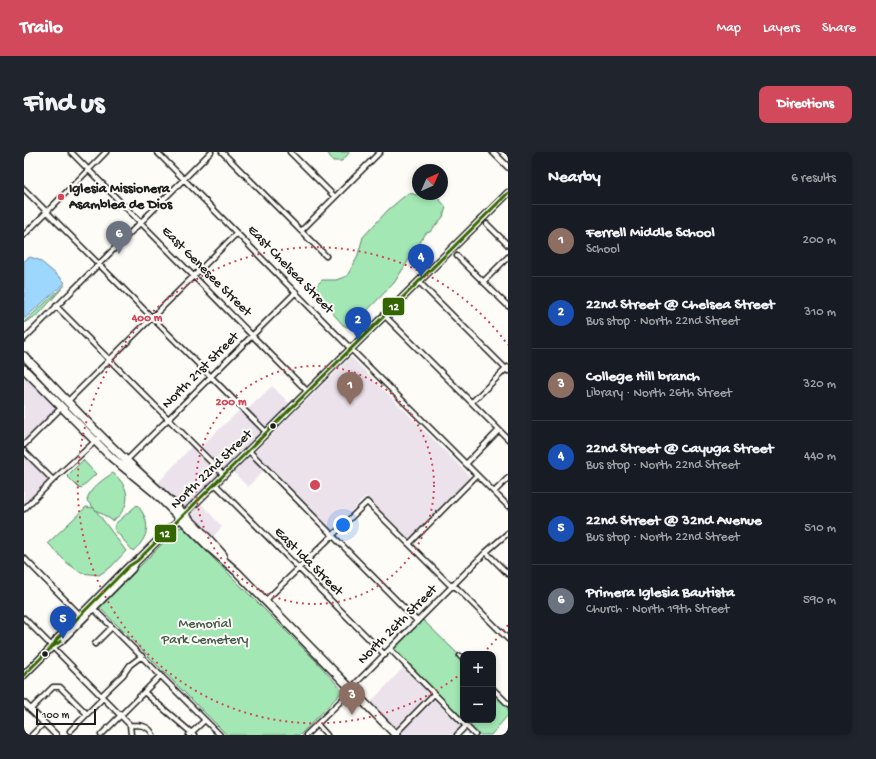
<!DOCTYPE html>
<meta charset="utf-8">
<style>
:root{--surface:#171b24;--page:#20242c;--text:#f1f3f6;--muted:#9ea1a6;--line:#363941;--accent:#d1495b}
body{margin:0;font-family:"Gochi Hand",sans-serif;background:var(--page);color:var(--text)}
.controls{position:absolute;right:12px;bottom:12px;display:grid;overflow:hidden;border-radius:8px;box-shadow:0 2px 6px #0003}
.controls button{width:36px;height:36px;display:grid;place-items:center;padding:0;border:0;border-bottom:1px solid var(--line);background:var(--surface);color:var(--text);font:20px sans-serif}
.compass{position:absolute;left:388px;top:12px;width:36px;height:36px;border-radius:50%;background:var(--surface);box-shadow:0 2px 6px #0003;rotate:45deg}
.scale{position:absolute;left:12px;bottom:10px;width:60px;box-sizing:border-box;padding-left:4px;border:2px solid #1c1c1c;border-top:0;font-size:11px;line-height:14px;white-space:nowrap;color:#1c1c1c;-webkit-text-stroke:3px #fdfcf7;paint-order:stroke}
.you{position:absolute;left:319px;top:373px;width:14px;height:14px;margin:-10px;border:3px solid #fff;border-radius:50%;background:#1a73e8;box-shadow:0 0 0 6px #1a73e833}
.badge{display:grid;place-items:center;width:26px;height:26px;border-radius:50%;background:var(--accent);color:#fff;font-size:13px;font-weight:700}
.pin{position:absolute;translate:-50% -33px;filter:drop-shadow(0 1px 2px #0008)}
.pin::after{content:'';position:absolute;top:21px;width:14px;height:12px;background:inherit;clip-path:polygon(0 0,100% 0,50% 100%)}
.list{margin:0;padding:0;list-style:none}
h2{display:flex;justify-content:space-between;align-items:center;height:52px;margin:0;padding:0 16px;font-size:17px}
h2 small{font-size:13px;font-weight:400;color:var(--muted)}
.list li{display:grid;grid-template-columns:26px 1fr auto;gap:12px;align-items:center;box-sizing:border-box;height:72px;padding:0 16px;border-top:1px solid var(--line)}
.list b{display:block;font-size:15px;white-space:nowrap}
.list p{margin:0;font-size:13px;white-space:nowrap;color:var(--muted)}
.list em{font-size:13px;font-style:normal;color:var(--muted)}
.map{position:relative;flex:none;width:484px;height:583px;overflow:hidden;border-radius:8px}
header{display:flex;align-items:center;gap:24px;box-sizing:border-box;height:56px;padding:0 20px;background:var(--accent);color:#fff}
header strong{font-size:19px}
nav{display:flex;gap:22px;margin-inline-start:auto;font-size:14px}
.intro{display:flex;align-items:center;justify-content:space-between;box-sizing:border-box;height:96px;padding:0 24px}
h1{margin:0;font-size:28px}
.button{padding:10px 18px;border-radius:8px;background:var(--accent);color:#fff;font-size:14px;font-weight:700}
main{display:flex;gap:24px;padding:0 24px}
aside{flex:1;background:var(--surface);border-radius:8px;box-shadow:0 2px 6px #0003}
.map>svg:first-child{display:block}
.built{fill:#ebe2ec}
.green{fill:#a2e7b4;stroke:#5f8268}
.water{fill:#9dd7fe;stroke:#698ca4}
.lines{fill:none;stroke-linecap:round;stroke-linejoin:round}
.minor-casing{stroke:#1c1c1c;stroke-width:7}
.tertiary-casing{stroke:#1c1c1c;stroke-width:8}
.secondary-casing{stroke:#1c1c1c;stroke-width:9}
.primary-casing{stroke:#1c1c1c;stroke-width:10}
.minor{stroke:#fdfcf7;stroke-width:4}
.tertiary{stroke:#fdfcf7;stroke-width:5}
.secondary{stroke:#fdfcf7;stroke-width:6}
.primary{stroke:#fdfcf7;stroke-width:7}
.bus-1-casing{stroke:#fdfcf7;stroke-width:6}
.bus-1{stroke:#360;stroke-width:3}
.ring{fill:none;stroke:#d1495b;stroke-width:2;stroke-dasharray:2 4}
.poi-dot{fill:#d1495b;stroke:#fdfcf7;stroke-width:1.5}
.bus-dot{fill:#1c1c1c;stroke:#fdfcf7;stroke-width:1.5}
.labels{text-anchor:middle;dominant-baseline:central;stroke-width:4;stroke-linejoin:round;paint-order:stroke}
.poi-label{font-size:14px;font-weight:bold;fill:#1c1c1c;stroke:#fdfcf7;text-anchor:start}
.street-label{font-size:14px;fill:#1c1c1c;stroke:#fdfcf7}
.park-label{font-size:14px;fill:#44594a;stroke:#fdfcf7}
.centre{fill:#d1495b;stroke:#fdfcf7;stroke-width:2}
.ring-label{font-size:12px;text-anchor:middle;font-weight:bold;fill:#d1495b;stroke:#fdfcf7;stroke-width:4;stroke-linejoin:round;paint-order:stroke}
.line-badge{stroke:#fdfcf7;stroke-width:1.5}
.badge-label{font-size:11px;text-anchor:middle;font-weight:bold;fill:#fff}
</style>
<header>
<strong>Trailo</strong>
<nav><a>Map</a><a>Layers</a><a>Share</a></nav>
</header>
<div class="intro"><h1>Find us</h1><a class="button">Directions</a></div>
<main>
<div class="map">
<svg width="484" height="583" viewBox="0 0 484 583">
<rect width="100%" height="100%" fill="#fdfcf7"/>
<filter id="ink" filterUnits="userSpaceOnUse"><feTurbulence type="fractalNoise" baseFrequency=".025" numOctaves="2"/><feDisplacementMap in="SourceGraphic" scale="8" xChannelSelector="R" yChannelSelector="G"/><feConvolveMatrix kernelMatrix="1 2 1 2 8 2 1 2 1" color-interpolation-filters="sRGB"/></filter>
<g filter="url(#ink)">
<path class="built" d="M 327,205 L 442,320 L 446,326 L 386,387 L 342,344 L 308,379 L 230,300 Z
M 0,220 L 34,254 L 0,291 Z
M 248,234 L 268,254 L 243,278 L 223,258 Z
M 216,258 L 240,281 L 200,320 L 176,295 Z
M 168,294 L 197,323 L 160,358 L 133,332 Z
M 224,302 L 240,318 L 224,335 L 208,319 Z
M 0,303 L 25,329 L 0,353 Z
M 176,350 L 198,375 L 188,386 L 163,361 Z
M 380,515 L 407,542 L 372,579 L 345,552 Z
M 410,545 L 439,575 L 430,583 L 376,583 L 374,582 Z"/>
<path class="green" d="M 303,0 L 326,0 L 318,9 L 309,9 Z
M 384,41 L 415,47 L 422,55 L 419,65 L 406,80 L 402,81 L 370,131 L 329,173 L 323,175 L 319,173 L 305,157 L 293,148 L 290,141 L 292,134 L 298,128 L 312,128 L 323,124 L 333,106 L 339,85 L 364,58 Z
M 41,133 L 15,162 L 0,171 L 0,170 Z
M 59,308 L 72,322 L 56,337 L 43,324 Z
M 89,321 C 107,336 108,354 89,369 L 72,358 L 63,349 C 64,337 80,327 89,321 Z
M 113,353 C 127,369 126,385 109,399 L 90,377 L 91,372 Z
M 62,355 L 70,356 L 102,399 L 87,415 L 75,423 L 57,421 L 42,410 L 24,391 Z
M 158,375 L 292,509 L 319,539 L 276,583 L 203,583 L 75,455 L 154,376 Z
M 399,468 L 434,502 L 433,504 L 439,511 L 439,568 L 469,568 L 469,540 L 484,555 L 484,563 L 467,583 L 454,583 L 369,497 Z"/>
<path class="water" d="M 6,105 L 15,108 L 39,128 L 41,131 L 0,167 L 0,109 Z"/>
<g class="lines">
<g class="minor-casing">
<path id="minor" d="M 47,0 L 284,240
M 133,0 L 327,197 L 484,354
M 198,0 L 302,104
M 266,0 L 311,45
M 0,37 L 243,281
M 463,72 L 484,93
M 277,79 L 356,0
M 0,83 L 82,0
M 433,104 L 484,154
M 395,130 L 484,219
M 459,130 L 484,105
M 32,154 L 200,323
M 361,164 L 484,287
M 0,187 L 187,0
M 44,249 L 213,81
M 448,250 L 484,215
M 0,293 L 38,255
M 0,299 L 29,328
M 225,299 L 394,470
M 101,310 L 272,140
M 442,312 L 475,278
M 191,332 L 361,503
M 470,340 L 484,326
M 0,357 L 29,328 L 77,284
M 385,392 L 453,323
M 462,400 L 484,422
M 0,406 L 57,464
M 241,449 L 343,350 L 425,432 L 433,436 L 484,487
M 68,455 L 196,583
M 0,466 L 106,573 C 116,573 125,573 129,583
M 71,492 L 88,475
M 366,497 L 451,583
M 436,504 L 439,507
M 469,537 L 484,552
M 120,540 L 170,583
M 77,544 L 99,523 L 106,513 L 118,504
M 6,558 L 29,535 L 36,535 L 63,562
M 293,572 L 303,583
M 106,573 L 107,583
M 46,579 L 79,546
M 371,582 L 410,542
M 8,583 L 20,571
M 77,583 L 137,523
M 165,583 L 181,568
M 282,583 L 323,543 L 333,530 L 462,400 L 484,381
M 433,583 L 442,574"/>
</g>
<g class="tertiary-casing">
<path id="tertiary" d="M 469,0 L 484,15
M 0,551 L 32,583"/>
</g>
<g class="secondary-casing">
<path id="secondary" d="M 28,495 L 33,487 L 105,414 L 113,409 L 484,41
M 0,523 L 28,495 L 36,490 L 108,417 L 112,410"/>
</g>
<g class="primary-casing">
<path id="primary" d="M 0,204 C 34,239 67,276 103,309 C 136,340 170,369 199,403
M 0,217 L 87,305 L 130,340 L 187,397 L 213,420 L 372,583"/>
</g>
<use href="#minor" class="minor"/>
<use href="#tertiary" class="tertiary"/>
<use href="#secondary" class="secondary"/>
<use href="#primary" class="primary"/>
<g class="bus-1-casing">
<path id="bus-1" d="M 28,495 L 33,487 L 105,414 L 113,409 L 484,41
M 0,523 L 28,495 L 37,489"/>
</g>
<use href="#bus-1" class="bus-1"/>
</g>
</g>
<g class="ring">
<circle cx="291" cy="333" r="119"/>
<path d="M484 473A238 238 0 0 1 459 501M438 521A238 238 0 1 1 484 193"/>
</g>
<circle class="poi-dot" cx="37" cy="45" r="4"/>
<g class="bus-dot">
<circle cx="249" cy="274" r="3.5"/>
<circle cx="21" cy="502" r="3.5"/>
</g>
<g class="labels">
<g class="poi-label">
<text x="45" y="37">Iglesia Missionera<tspan x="45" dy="16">Asamblea de Dios</tspan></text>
</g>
<g class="street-label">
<text transform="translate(266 118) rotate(46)">East Chelsea Street</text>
<text transform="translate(182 120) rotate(45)">East Genesee Street</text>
<text transform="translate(177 219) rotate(-45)">North 21st Street</text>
<text transform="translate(188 318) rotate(-44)">North 22nd Street</text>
<text transform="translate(284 410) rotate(45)">East Ida Street</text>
<text transform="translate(374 473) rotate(-45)">North 26th Street</text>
</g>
<g class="park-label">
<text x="181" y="472">Memorial<tspan x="181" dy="16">Park Cemetery</tspan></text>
</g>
</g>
<circle cx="291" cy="333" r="6" class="centre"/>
<g class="ring-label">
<text x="123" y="169">400 m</text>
<text x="207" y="253">200 m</text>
</g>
<g class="line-badge">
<rect x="358" y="145" width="23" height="19" rx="4" fill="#360"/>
<rect x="130" y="372" width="23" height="19" rx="4" fill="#360"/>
</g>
<g class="badge-label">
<text x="370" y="158">12</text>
<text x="141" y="385">12</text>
</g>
</svg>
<div class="controls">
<button>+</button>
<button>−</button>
</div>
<svg class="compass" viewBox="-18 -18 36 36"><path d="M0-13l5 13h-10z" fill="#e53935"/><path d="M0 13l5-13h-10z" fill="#9ea1a6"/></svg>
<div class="scale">100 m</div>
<div class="you"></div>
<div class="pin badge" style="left:326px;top:253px;background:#8d6e63">1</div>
<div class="pin badge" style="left:334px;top:188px;background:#1a4fb4">2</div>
<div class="pin badge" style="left:328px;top:563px;background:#8d6e63">3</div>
<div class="pin badge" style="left:397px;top:125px;background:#1a4fb4">4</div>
<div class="pin badge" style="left:39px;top:487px;background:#1a4fb4">5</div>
<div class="pin badge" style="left:95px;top:102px;background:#6b7280">6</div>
</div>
<aside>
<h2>Nearby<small>6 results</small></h2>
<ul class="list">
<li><span class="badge" style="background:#8d6e63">1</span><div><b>Ferrell Middle School</b><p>School</p></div><em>200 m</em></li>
<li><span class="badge" style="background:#1a4fb4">2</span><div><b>22nd Street @ Chelsea Street</b><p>Bus stop · North 22nd Street</p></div><em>310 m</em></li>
<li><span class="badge" style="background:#8d6e63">3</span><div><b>College Hill branch</b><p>Library · North 26th Street</p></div><em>320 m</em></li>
<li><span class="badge" style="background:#1a4fb4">4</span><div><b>22nd Street @ Cayuga Street</b><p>Bus stop · North 22nd Street</p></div><em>440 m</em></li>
<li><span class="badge" style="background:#1a4fb4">5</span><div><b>22nd Street @ 32nd Avenue</b><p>Bus stop · North 22nd Street</p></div><em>510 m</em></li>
<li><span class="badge" style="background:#6b7280">6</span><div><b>Primera Iglesia Bautista</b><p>Church · North 19th Street</p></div><em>590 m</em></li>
</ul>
</aside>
</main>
